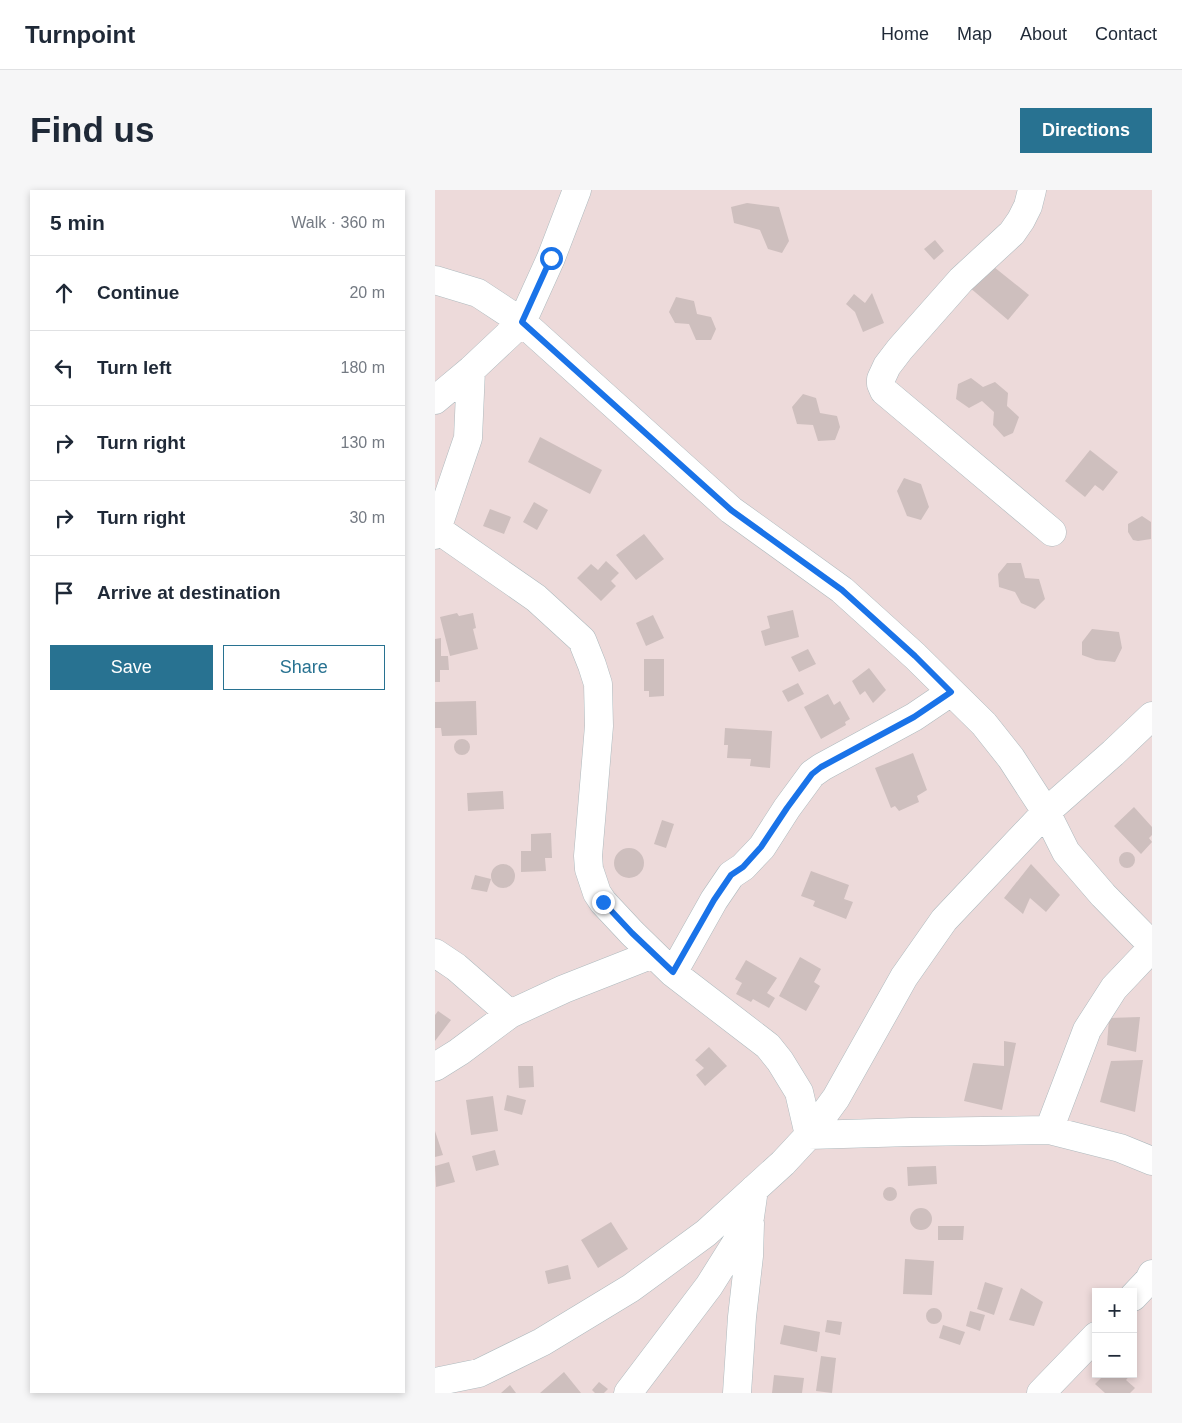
<!DOCTYPE html>
<meta charset="utf-8">
<style>
:root{--surface:#fff;--page:#f6f6f7;--text:#1f2937;--muted:#747a83;--line:#e0e1e3;--accent:#287291}
body{margin:0;font-family:Arial,sans-serif;background:var(--page);color:var(--text)}
.controls{position:absolute;right:15px;bottom:15px;display:grid;overflow:hidden;border-radius:0px;box-shadow:0 2px 8px #0003}
.controls button{width:45px;height:45px;display:grid;place-items:center;padding:0;border:0;border-bottom:1px solid var(--line);background:var(--surface);color:var(--text);font:25px sans-serif}
.stop{position:absolute;width:15px;height:15px;margin:-11px;border:4px solid #1a73e8;border-radius:50%;background:#fff}
.stop.end{background:#1a73e8;border-color:#fff;box-shadow:0 1px 5px #0008}
.list{margin:0;padding:0;list-style:none}
h2{display:flex;justify-content:space-between;align-items:center;height:65px;margin:0;padding:0 20px;font-size:21px}
h2 small{font-size:16px;font-weight:400;color:var(--muted)}
.list li{display:grid;grid-template-columns:32px 1fr auto;gap:15px;align-items:center;box-sizing:border-box;height:75px;padding:0 20px;border-top:1px solid var(--line)}
.list b{display:block;font-size:19px;white-space:nowrap}
.list em{font-size:16px;font-style:normal;color:var(--muted)}
.actions{display:flex;gap:10px;padding:15px 20px}
.actions a{flex:1;padding:11px 0;border:1px solid var(--accent);border-radius:0px;text-align:center;font-size:18px;color:var(--accent)}
.actions .main{background:var(--accent);color:#fff}
.icon{flex:none;width:28px;height:28px;fill:none;stroke:currentColor;stroke-width:2;stroke-linecap:round;stroke-linejoin:round}
.map{position:relative;flex:none;width:717px;height:1203px;overflow:hidden;border-radius:0px}
header{display:flex;align-items:center;gap:30px;box-sizing:border-box;height:70px;padding:0 25px;background:var(--surface);border-bottom:1px solid var(--line)}
header strong{font-size:24px}
nav{display:flex;gap:28px;margin-inline-start:auto;font-size:18px}
.intro{display:flex;align-items:center;justify-content:space-between;box-sizing:border-box;height:120px;padding:0 30px}
h1{margin:0;font-size:35px}
.button{padding:12px 22px;border-radius:0px;background:var(--accent);color:#fff;font-size:18px;font-weight:700}
main{display:flex;gap:30px;padding:0 30px}
aside{flex:1;background:var(--surface);border-radius:0px;box-shadow:0 2px 8px #0003}
.map>svg:first-child{display:block}
.building{fill:#cebfbe}
.lines{fill:none;stroke-linecap:round;stroke-linejoin:round}
.minor-casing{stroke:#aebabe;stroke-width:29}
.minor{stroke:#fff;stroke-width:28}
.route{stroke:#1a73e8;stroke-width:6}
</style>
<header>
<strong>Turnpoint</strong>
<nav><a>Home</a><a>Map</a><a>About</a><a>Contact</a></nav>
</header>
<div class="intro"><h1>Find us</h1><a class="button">Directions</a></div>
<main>
<aside>
<h2>5 min<small>Walk · 360 m</small></h2>
<ul class="list">
<li><svg class="icon" aria-label="ahead" viewBox="0 0 24 24"><path d="M12 20V5M6 11l6-6 6 6"/></svg><div><b>Continue</b></div><em>20 m</em></li>
<li><svg class="icon" aria-label="left" viewBox="0 0 24 24"><path d="M17 20v-9H6M10 6l-5 5 5 5"/></svg><div><b>Turn left</b></div><em>180 m</em></li>
<li><svg class="icon" aria-label="right" viewBox="0 0 24 24"><path d="M7 20v-9h11M14 6l5 5-5 5"/></svg><div><b>Turn right</b></div><em>130 m</em></li>
<li><svg class="icon" aria-label="right" viewBox="0 0 24 24"><path d="M7 20v-9h11M14 6l5 5-5 5"/></svg><div><b>Turn right</b></div><em>30 m</em></li>
<li><svg class="icon" aria-label="arrive" viewBox="0 0 24 24"><path d="M6 21V4h12l-3 4 3 4H6"/></svg><div><b>Arrive at destination</b></div></li>
</ul>
<div class="actions"><a class="main">Save</a><a>Share</a></div>
</aside>
<div class="map">
<svg width="717" height="1203" viewBox="0 0 717 1203">
<rect width="100%" height="100%" fill="#eddada"/>
<path class="building" d="M 312,13 L 344,17 L 354,51 L 347,63 L 333,59 L 325,40 L 299,33 L 296,17 Z
M 500,50 L 509,61 L 499,70 L 489,59 Z
M 554,73 L 594,105 L 573,130 L 534,97 Z
M 437,103 L 449,133 L 428,142 L 420,122 L 411,114 L 419,104 L 430,113 Z
M 241,107 L 259,111 L 262,124 L 276,127 L 281,139 L 276,150 L 261,150 L 254,134 L 240,133 L 234,122 Z
M 536,188 L 548,197 L 560,192 L 573,203 L 572,216 L 584,227 L 578,243 L 569,247 L 558,235 L 559,222 L 547,211 L 534,218 L 521,209 L 523,194 Z
M 368,204 L 381,208 L 385,223 L 402,226 L 405,237 L 400,250 L 383,251 L 378,235 L 362,234 L 357,217 Z
M 105,247 L 167,280 L 155,304 L 93,272 Z
M 655,260 L 683,282 L 668,301 L 660,295 L 650,307 L 630,291 Z
M 469,288 L 486,294 L 494,317 L 486,330 L 472,326 L 462,301 Z
M 99,312 L 113,320 L 102,340 L 88,332 Z
M 55,319 L 76,327 L 69,344 L 48,336 Z
M 707,326 L 716,332 L 716,349 L 703,351 L 698,350 L 693,342 L 693,334 Z
M 209,344 L 229,369 L 201,390 L 181,365 Z
M 171,371 L 184,383 L 176,391 L 181,396 L 166,411 L 142,388 L 156,374 L 163,380 Z
M 572,373 L 586,373 L 590,388 L 604,389 L 610,409 L 600,419 L 586,413 L 580,402 L 564,397 L 563,384 Z
M 358,420 L 364,447 L 330,456 L 326,441 L 335,438 L 332,426 Z
M 22,423 L 24,426 L 38,423 L 41,438 L 38,439 L 43,459 L 15,466 L 5,427 Z
M 218,425 L 229,448 L 211,456 L 201,433 Z
M 657,439 L 684,442 L 687,458 L 680,472 L 661,470 L 647,465 L 647,452 Z
M 6,448 L 6,466 L 13,466 L 14,480 L 5,480 L 5,492 L 0,492 L 0,449 Z
M 373,459 L 381,474 L 364,482 L 356,467 Z
M 209,469 L 229,469 L 229,506 L 214,507 L 214,501 L 209,501 Z
M 434,478 L 451,500 L 438,513 L 430,501 L 425,505 L 417,491 Z
M 363,493 L 369,504 L 353,512 L 347,501 Z
M 393,504 L 399,515 L 405,511 L 415,529 L 410,532 L 411,535 L 386,549 L 369,517 Z
M 41,511 L 42,545 L 7,546 L 6,538 L 0,538 L 0,512 Z
M 290,538 L 337,541 L 335,578 L 315,576 L 316,569 L 292,568 L 293,555 L 289,555 Z
M19 557a8 8 0 1 1 16 0a8 8 0 1 1-16 0Z
M 478,563 L 492,600 L 482,606 L 484,612 L 464,621 L 460,616 L 456,618 L 440,578 Z
M 68,601 L 69,619 L 33,621 L 32,603 Z
M 699,617 L 717,637 L 717,645 L 714,648 L 717,652 L 706,664 L 679,636 Z
M 227,630 L 239,634 L 231,658 L 219,654 Z
M 116,643 L 117,668 L 110,668 L 111,681 L 86,682 L 86,661 L 96,661 L 96,644 Z
M179 673a15 15 0 1 1 30 0a15 15 0 1 1-30 0Z
M684 670a8 8 0 1 1 16 0a8 8 0 1 1-16 0Z
M 596,674 L 625,705 L 611,722 L 595,708 L 588,724 L 569,708 Z
M56 686a12 12 0 1 1 24 0a12 12 0 1 1-24 0Z
M 376,681 L 414,695 L 409,709 L 418,712 L 411,729 L 378,716 L 380,711 L 366,706 Z
M 40,685 L 56,689 L 52,702 L 36,699 Z
M 365,767 L 386,779 L 379,792 L 385,796 L 371,821 L 344,806 Z
M 311,770 L 342,788 L 332,803 L 340,808 L 334,818 L 318,809 L 316,812 L 301,804 L 307,793 L 300,789 Z
M 3,821 L 16,830 L 0,851 L 0,825 Z
M 705,827 L 701,862 L 672,855 L 674,828 Z
M 569,851 L 581,853 L 567,920 L 529,911 L 538,873 L 569,876 Z
M 274,857 L 292,876 L 270,896 L 261,885 L 269,878 L 260,870 Z
M 708,870 L 700,922 L 665,912 L 676,871 Z
M 83,876 L 98,876 L 99,897 L 84,898 Z
M 72,905 L 91,910 L 87,925 L 69,920 Z
M 58,906 L 63,941 L 36,945 L 31,910 Z
M 0,941 L 8,965 L 0,967 Z
M 60,960 L 64,975 L 41,981 L 37,966 Z
M 14,972 L 20,992 L 1,997 L 0,976 Z
M 501,976 L 502,994 L 473,996 L 472,977 Z
M448 1004a7 7 0 1 1 14 0a7 7 0 1 1-14 0Z
M475 1029a11 11 0 1 1 22 0a11 11 0 1 1-22 0Z
M 176,1032 L 193,1059 L 163,1078 L 146,1050 Z
M 503,1036 L 529,1036 L 528,1050 L 503,1050 Z
M 470,1069 L 499,1071 L 497,1105 L 468,1104 Z
M 133,1075 L 136,1089 L 113,1094 L 110,1081 Z
M 550,1092 L 568,1098 L 559,1125 L 542,1119 Z
M 586,1098 L 608,1112 L 599,1136 L 574,1130 Z
M491 1126a8 8 0 1 1 16 0a8 8 0 1 1-16 0Z
M 535,1121 L 550,1125 L 545,1141 L 531,1136 Z
M 392,1130 L 407,1132 L 405,1145 L 390,1142 Z
M 349,1135 L 385,1142 L 382,1162 L 345,1154 Z
M 508,1135 L 530,1142 L 525,1155 L 504,1148 Z
M 386,1166 L 401,1168 L 397,1203 L 381,1201 Z
M 129,1182 L 146,1203 L 105,1203 Z
M 670,1184 L 696,1184 L 691,1190 L 700,1198 L 695,1203 L 670,1203 L 660,1194 Z
M 339,1185 L 369,1188 L 367,1203 L 337,1203 Z
M 164,1192 L 173,1199 L 169,1203 L 160,1203 L 157,1200 Z
M 75,1195 L 81,1203 L 66,1203 Z"/>
<g class="lines">
<g class="minor-casing">
<path id="minor" d="M 597,0 L 593,16 L 586,30 L 577,43 L 526,90 L 465,159 L 452,176 L 446,189 L 446,194 L 449,201 L 617,342
M 0,90 L 43,103 L 87,132 L 296,320 L 407,400 L 480,466 L 549,534 L 576,568 L 611,622 L 631,662 L 668,705 L 717,755
M 0,210 L 36,180 L 87,132 L 116,68 L 142,0
M 2,339 L 101,408 L 147,450 L 157,475 L 163,494 L 164,536 L 153,666 L 154,679 L 162,703 L 168,712 L 197,743 L 238,783 L 333,856 L 345,871 L 364,902 L 374,945 L 476,942 L 614,940 L 685,958 L 717,971
M 0,345 L 33,248 L 36,180
M 0,763 L 21,777 L 75,824
M 238,783 L 279,710 L 296,685 L 308,677 L 327,657 L 352,618 L 377,584 L 387,577 L 479,527 L 516,502
M 0,877 L 24,862 L 75,824 L 129,799 L 218,764
M 614,940 L 652,840 L 679,798 L 717,758
M 698,1107 L 714,1090 L 717,1084
M 0,1192 L 44,1183 L 107,1152 L 196,1098 L 271,1043 L 348,973 L 374,945 L 401,908 L 469,787 L 509,730 L 611,622 L 678,563 L 717,526
M 193,1203 L 274,1096 L 301,1053 L 315,1027 L 319,999
M 302,1203 L 307,1127 L 314,1066 L 315,1033
M 606,1203 L 661,1146"/>
</g>
<use href="#minor" class="minor"/>
</g>
<g class="lines">
<path class="route" d="M 116,68 L 87,132 L 296,320 L 407,400 L 480,466 L 516,502 L 479,527 L 386,577 L 377,584 L 352,618 L 326,657 L 308,677 L 296,685 L 279,710 L 238,782 L 197,743 L 168,712"/>
</g>
</svg>
<div class="controls">
<button>+</button>
<button>−</button>
</div>
<div class="stop" style="left:116px;top:68px"></div>
<div class="stop end" style="left:168px;top:712px"></div>
</div>
</main>
